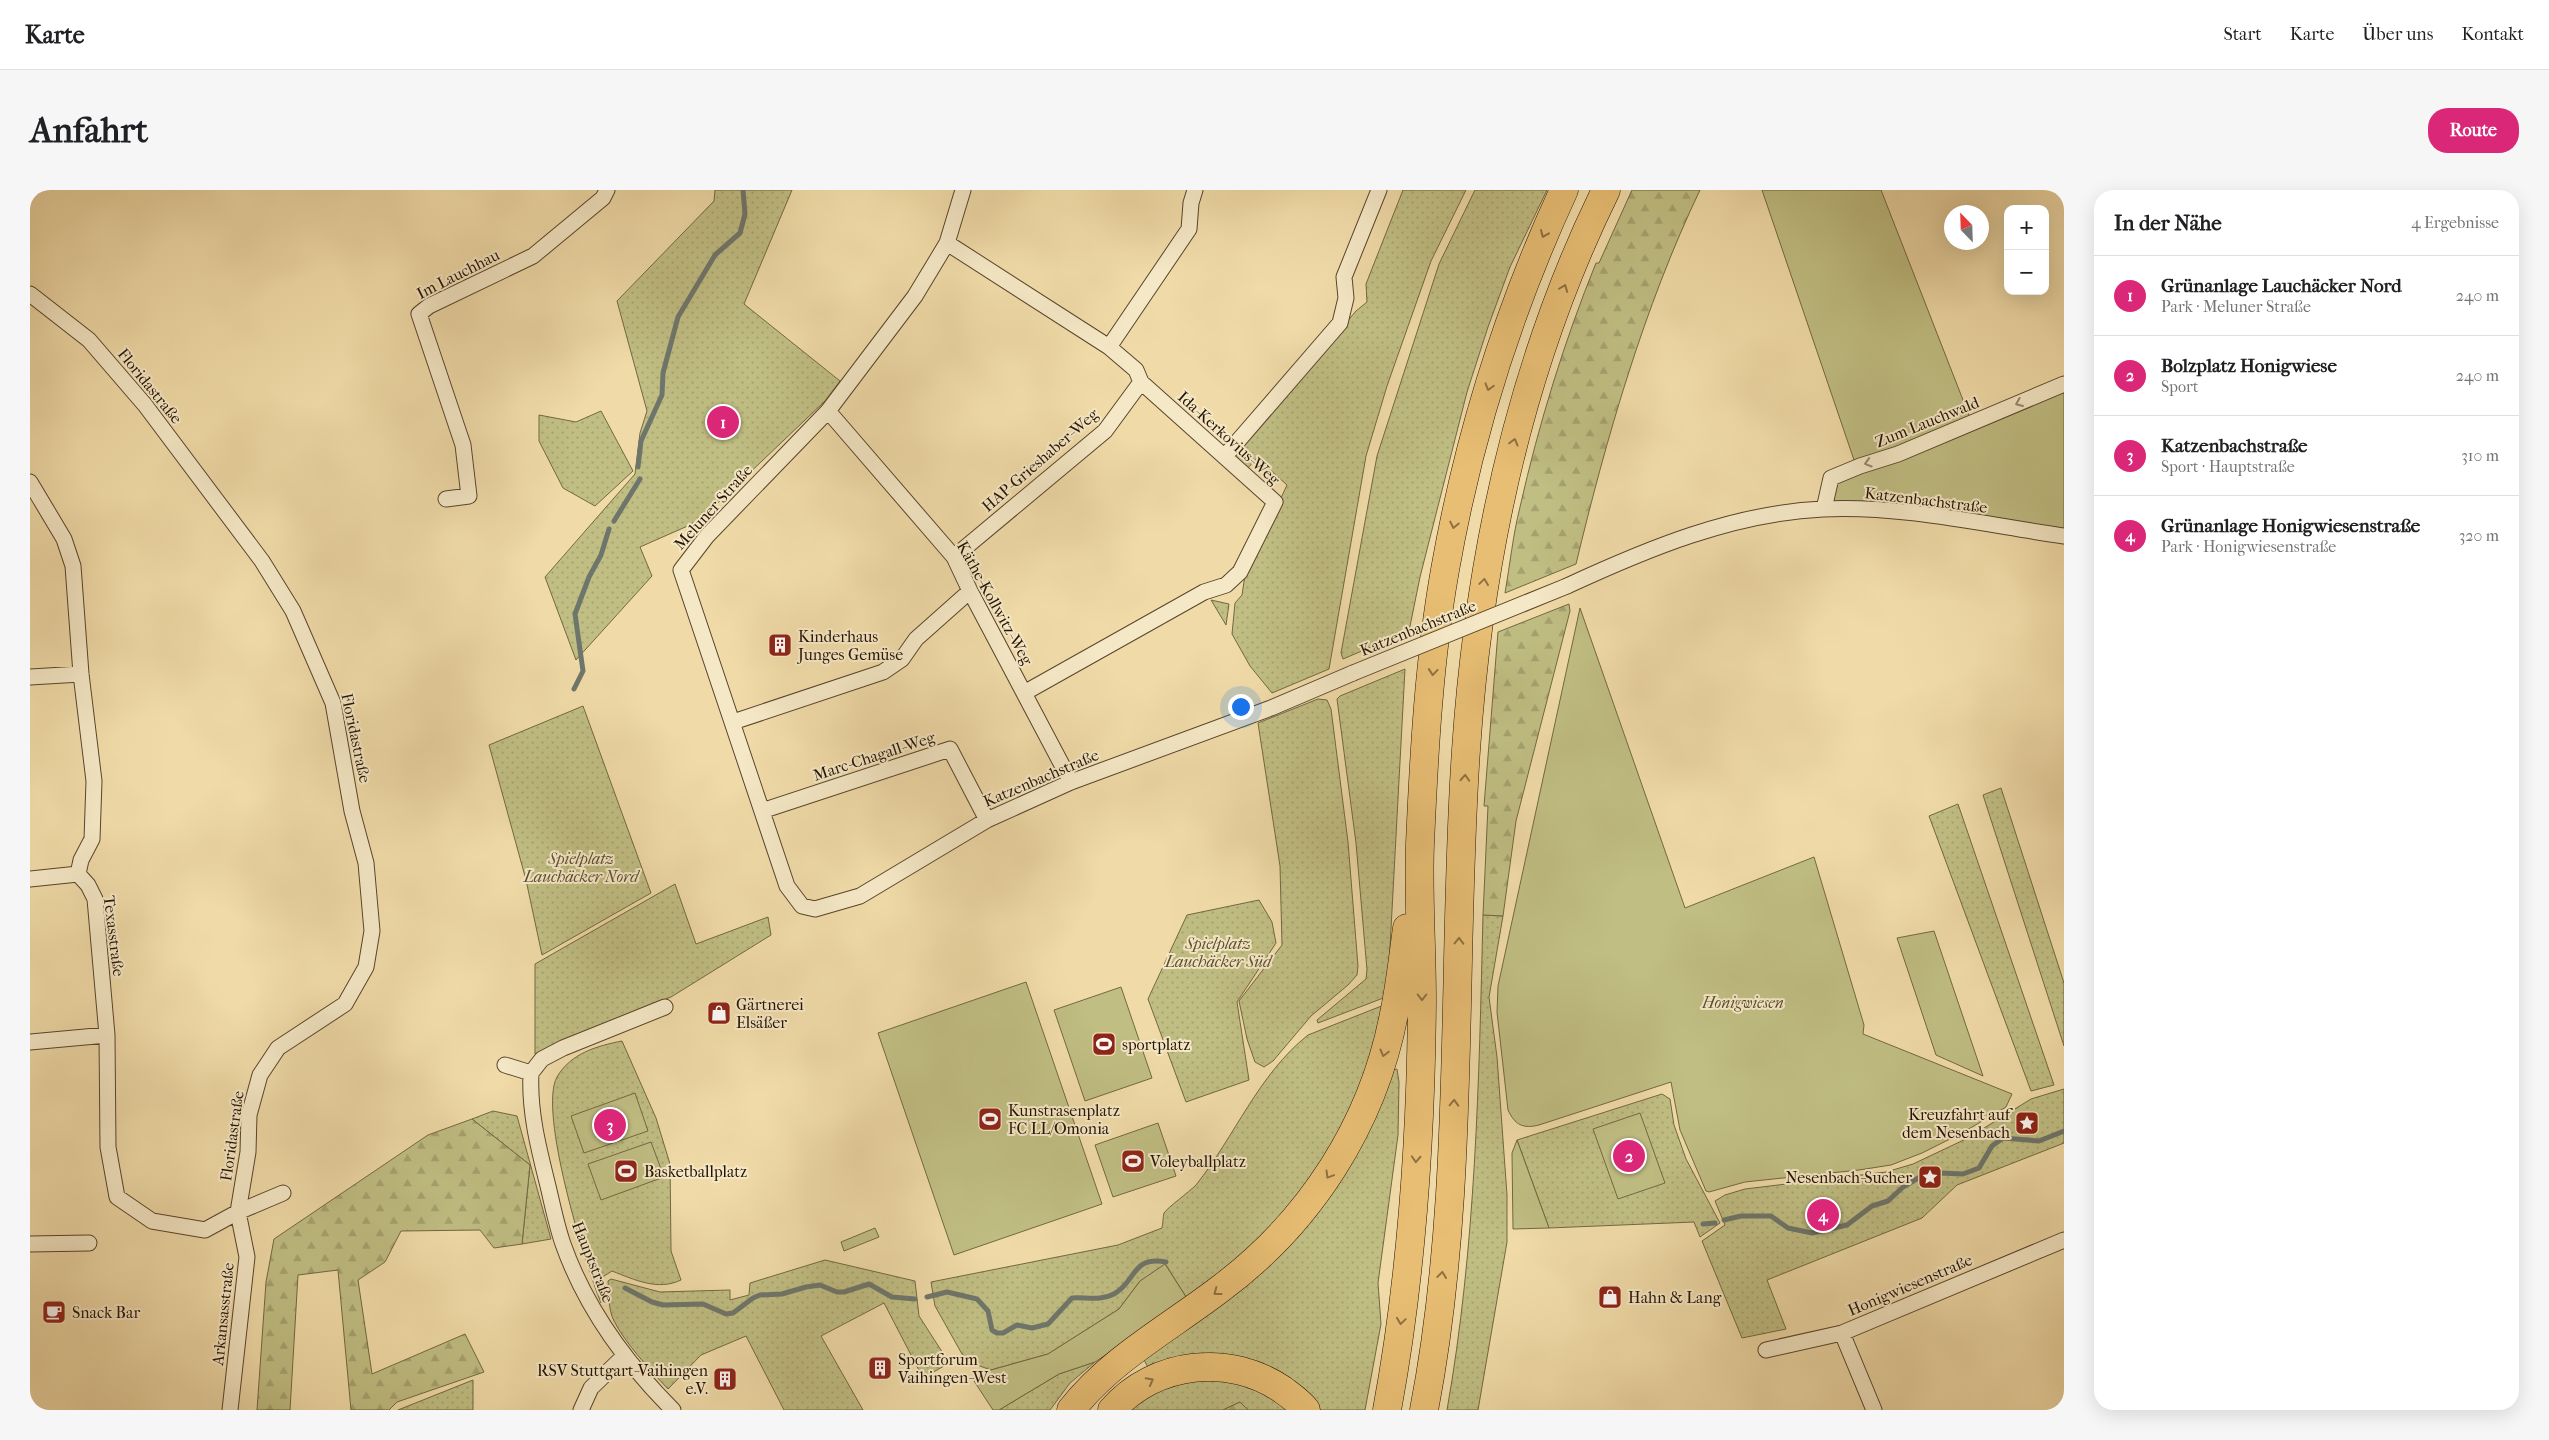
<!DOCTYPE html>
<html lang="de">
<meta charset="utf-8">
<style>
:root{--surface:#fff;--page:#f6f6f6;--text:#202124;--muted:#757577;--line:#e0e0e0;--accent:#db2777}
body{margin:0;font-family:"IM FELL French Canon",serif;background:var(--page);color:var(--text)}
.controls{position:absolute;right:15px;top:15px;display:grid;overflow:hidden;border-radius:10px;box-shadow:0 5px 20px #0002}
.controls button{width:45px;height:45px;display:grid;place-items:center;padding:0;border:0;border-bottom:1px solid var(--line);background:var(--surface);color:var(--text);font:25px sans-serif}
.compass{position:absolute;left:1914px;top:15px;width:45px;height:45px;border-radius:50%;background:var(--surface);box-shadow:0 5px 20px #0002;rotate:337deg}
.you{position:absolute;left:1210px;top:516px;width:18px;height:18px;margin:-12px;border:4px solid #fff;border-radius:50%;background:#1a73e8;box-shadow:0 0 0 8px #1a73e833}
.badge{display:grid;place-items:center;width:32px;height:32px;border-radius:50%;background:var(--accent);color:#fff;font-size:16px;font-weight:700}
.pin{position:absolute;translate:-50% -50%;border:2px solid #fff;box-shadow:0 1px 5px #0006}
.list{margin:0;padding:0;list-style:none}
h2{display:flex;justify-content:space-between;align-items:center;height:65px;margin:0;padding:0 20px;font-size:21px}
h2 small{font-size:16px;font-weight:400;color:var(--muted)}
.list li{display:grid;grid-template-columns:32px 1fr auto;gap:15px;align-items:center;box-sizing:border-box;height:80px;padding:0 20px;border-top:1px solid var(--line)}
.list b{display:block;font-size:19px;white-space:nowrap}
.list p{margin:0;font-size:16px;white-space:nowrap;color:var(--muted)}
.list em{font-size:16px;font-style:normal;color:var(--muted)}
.map{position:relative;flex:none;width:2034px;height:1220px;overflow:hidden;border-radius:20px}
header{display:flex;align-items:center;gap:30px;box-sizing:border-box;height:70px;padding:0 25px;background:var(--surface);border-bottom:1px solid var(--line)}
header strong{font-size:24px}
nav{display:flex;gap:28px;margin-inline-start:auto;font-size:18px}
.intro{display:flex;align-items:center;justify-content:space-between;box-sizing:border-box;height:120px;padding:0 30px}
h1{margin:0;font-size:35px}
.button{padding:12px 22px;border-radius:20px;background:var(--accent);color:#fff;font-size:18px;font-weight:700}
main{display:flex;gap:30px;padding:0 30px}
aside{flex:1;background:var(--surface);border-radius:20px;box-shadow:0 5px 20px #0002}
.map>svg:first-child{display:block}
.grass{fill:url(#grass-dots);stroke:#726842}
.forest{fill:url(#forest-firs);stroke:#726842}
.garden{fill:#c0be83;stroke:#726842}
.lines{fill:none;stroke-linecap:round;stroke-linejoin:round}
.stream{stroke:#6e766c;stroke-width:5}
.street-casing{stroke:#58442c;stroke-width:17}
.highway-casing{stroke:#251202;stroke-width:29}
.street{stroke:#f5e8c6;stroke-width:15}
.highway{stroke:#e8be74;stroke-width:28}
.street-bridge-casing{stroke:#58442c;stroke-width:17;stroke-linecap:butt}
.street-bridge{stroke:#f5e8c6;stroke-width:15}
.oneway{stroke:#907141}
.oneway2{stroke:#97886e}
.labels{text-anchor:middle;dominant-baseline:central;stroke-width:4;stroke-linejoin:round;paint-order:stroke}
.street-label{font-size:16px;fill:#251202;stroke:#f5e8c6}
.poi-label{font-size:16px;fill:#251202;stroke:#f5e8c6;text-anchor:start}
.park-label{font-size:16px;font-style:italic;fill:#5b4e2f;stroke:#f5e8c6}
</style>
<header>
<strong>Karte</strong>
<nav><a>Start</a><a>Karte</a><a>Über uns</a><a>Kontakt</a></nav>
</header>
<div class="intro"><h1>Anfahrt</h1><a class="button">Route</a></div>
<main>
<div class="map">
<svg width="2034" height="1220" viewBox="0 0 2034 1220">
<defs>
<pattern id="grass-dots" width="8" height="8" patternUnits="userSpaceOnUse" patternTransform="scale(1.25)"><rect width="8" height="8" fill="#c0be83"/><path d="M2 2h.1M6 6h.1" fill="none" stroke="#a5a270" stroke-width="1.8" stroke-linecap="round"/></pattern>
<pattern id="forest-firs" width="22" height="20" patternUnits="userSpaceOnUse" patternTransform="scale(1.25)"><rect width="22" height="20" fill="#c0be83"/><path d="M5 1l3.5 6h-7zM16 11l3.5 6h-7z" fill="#a5a270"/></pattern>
</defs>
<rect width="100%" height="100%" fill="#f0dba8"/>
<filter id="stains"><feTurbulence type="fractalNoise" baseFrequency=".004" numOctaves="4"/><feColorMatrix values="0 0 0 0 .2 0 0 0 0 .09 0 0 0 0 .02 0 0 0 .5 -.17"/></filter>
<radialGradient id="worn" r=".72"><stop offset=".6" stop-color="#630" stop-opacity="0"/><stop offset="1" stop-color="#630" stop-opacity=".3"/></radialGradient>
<path class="grass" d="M 685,0 L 762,0 L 714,114 L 810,191 L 795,211 L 669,331 L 610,357 L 622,386 L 546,470 L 515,387 L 605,284 L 610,243 L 617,221 L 587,111 L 684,11 Z
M 1373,0 L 1436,0 L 1401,71 L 1357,196 L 1336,266 L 1299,479 L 1242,503 L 1220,476 L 1202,444 L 1205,413 L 1212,405 L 1215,385 L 1257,295 L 1227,268 L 1216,280 L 1204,265 L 1326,121 L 1337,112 L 1336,94 Z
M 1445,0 L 1517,0 L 1480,77 L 1458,137 L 1437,202 L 1390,387 L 1379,441 L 1313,469 L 1311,463 L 1347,266 L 1409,74 Z
M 571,221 L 603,281 L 565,316 L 533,298 L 509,251 L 509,225 L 546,232 Z
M 1181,410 L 1199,414 L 1196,435 Z
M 1375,479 L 1359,776 L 1356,807 L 1288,833 L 1287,830 L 1336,789 L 1337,780 L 1326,653 L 1307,509 L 1310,506 Z
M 1288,509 L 1297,510 L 1301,519 L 1318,652 L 1328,776 L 1327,785 L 1318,795 L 1281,826 L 1243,871 L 1234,877 L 1225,872 L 1217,849 L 1209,811 L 1252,755 L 1250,676 L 1228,533 Z
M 553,516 L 621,703 L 512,765 L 496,690 L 459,555 Z
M 1971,598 L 2034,793 L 2034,856 L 1953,605 Z
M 1928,614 L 2024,895 L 2001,901 L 1899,626 Z
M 645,694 L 666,754 L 738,727 L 741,745 L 641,807 L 505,864 L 505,774 Z
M 1229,710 L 1242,732 L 1246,753 L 1207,812 L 1219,890 L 1156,912 L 1118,809 L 1157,725 Z
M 1453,725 L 1473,726 L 1459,807 L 1467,867 L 1477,1005 L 1477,1052 L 1448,1220 L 1417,1220 C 1446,1056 1449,891 1453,725 Z
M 1354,815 L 1347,848 L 1316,934 L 1289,979 L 1229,1052 L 1158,1110 L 1136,1075 L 1110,1091 L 1089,1119 L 1018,1164 L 961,1180 L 947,1175 L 932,1164 L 905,1116 L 901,1092 L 1088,1055 L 1132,1038 C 1133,1033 1133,1027 1134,1023 C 1137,1018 1159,1002 1166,995 C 1205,946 1228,885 1278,845 Z
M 592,851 L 626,928 L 640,974 L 641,1061 L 651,1090 C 628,1101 605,1090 582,1081 L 571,1088 L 571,1113 C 555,1074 508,921 527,887 C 541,863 567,856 592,851 Z
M 1367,879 L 1369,892 L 1368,945 L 1348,1093 L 1351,1134 L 1335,1220 L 1290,1220 L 1277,1204 L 1119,1179 L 1113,1168 L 1182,1119 L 1362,880 Z
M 2034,899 L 2034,953 L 1927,995 L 1892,1028 L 1737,1090 L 1756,1139 L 1712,1148 L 1672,1051 L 1695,1035 L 1685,1011 L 1695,1005 L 1715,999 L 1856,982 L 1883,974 L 1938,948 L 2001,909 Z
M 1632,904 L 1640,909 L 1644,935 L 1656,969 L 1690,1033 L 1670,1047 L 1664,1032 L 1519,1038 L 1487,950 Z
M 463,921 L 487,926 L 521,1049 L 492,1054 L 500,975 L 442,929 Z
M 795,1070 L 885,1091 L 889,1126 L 918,1171 L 914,1176 L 893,1188 L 854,1113 L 791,1146 L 833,1220 L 754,1220 L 716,1146 L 671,1165 L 638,1199 C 621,1181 595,1153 584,1131 C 578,1119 579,1104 578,1091 L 581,1089 L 630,1102 L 700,1100 L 700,1110 L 719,1105 L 720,1093 Z
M 1065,1172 L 1040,1193 L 1020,1220 L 969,1220 L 1029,1184 Z
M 1157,1188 L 1216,1192 L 1262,1220 L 1218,1220 L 1210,1212 L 1193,1220 L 1095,1220 L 1103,1212 Z
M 443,1190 L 443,1220 L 368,1220 Z"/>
<path class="forest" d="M 1602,0 L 1670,0 C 1614,117 1576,249 1546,374 L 1475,403 C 1480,374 1483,345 1490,317 C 1509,233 1534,152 1566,73 L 1569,73 Z
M 1539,414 L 1540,421 L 1486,631 L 1473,726 L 1453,725 L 1458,616 L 1454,616 L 1468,442 Z
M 442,929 L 500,975 L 492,1054 L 464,1058 L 450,1040 L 371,1041 L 355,1072 L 328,1090 L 342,1184 L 435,1144 L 454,1182 L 367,1212 L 359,1220 L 321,1220 L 308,1080 L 268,1085 L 260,1220 L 227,1220 L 236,1092 L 244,1049 L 398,945 Z
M 1210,1212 L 1218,1220 L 1193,1220 Z"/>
<path class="garden" d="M 1732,0 L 1851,0 L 1942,233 L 2034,194 L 2034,346 L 1794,319 L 1801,288 L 1824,270 Z
M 1550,418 L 1655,718 L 1784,667 L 1834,835 L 1833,844 L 1982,904 L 1976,917 L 1932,943 L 1892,963 L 1861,975 L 1829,980 L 1715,992 L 1679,1002 L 1676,1001 L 1650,940 L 1641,892 L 1509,935 C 1493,939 1485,935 1478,920 L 1467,822 L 1468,796 Z
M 1904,741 L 1953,886 L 1906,865 L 1867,748 Z
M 996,792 L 1072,1014 L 924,1065 L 848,843 Z
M 1091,797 L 1122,888 L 1055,911 L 1024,820 Z
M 605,903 L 618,941 L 554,963 L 541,926 Z
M 1610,923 L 1635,993 L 1588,1009 L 1563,939 Z
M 1128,933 L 1146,986 L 1083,1007 L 1065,955 Z
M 1487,950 L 1519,1038 L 1483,1039 L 1482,963 Z
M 621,952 L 634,987 L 571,1010 L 558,974 Z
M 845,1038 L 849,1047 L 814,1061 L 811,1052 Z
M 1135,1074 L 1158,1110 L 1065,1172 L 1029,1184 L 969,1220 L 963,1220 L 944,1191 L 961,1180 L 1018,1164 L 1089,1119 L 1110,1091 Z"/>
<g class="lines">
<path class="stream" d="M 608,277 L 611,251 L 632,205 L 633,183 L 648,127 L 685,65 L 710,43 L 715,24 L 713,0
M 584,331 L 610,289
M 544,499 L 553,481 L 545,424 L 559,387 L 571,365 L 579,339
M 1694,1030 L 1711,1026 L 1741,1026 L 1758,1038 L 1782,1043 L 1817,1035 L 1842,1016 L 1858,1011 L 1873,997 L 1890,987 L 1911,983 L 1933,984 L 1949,978 L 1962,956 L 1973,948 L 2009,951 L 2034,941
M 1673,1034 L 1685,1033
M 595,1098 L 622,1112 L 633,1115 L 673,1114 L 696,1124 L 703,1123 L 723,1108 L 730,1105 L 752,1104 L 776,1097 L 790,1095 L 807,1102 L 814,1102 L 839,1094 L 862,1107 L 885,1109
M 897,1107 L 917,1102 L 947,1109 L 958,1121 L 962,1140 L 967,1143 L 973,1143 L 987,1135 L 1002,1138 L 1018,1134 L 1042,1108 C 1056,1107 1071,1111 1084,1104 C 1107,1091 1101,1066 1136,1072"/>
<g class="street-casing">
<path id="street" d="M 933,0 L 917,53 L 885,106 L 798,221 L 677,346 L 651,380 L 757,696 L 772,716 L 785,719 L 830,706 L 957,630 L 1041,592 L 1241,518 L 1323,483
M 917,53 L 1079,157 L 1106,180 L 1111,192 L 1245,312 L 1210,382 L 1196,395 L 1174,402 L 994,503
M 0,104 L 59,150 L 115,215 L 232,371 L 263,421 L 303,513 L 322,621 L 336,673 L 342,741 L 336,777 L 315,814 L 248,858 L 230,885 L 219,925 L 218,962 L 208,1022 L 217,1067 L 200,1220
M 1079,157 L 1159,39 L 1161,13 L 1165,0
M 798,221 L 924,367 L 940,401 L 1041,592
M 1195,266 L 1310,133 L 1316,108 L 1314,87 L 1349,0
M 0,292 L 34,349 L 43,376 L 51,484 L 64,591 L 62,649 L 51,670 L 48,684
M 416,309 L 439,306 L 433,255 L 389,124 L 399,116 L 503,66 L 573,8 L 577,0
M 1794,319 L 1801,288 L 1830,276 L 1868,264 L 2034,194
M 924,367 L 1075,241 L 1111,192
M 1537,396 C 1617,359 1703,323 1793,319 C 1871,315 1957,335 2034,346
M 0,487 L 51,484
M 703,532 L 853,482 L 872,469 L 886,449 L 940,401
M 732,621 L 920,559 L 957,630
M 48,684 L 58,695 L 65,709 L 77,845 L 78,957 L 87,1007 L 122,1031 L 175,1040 L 208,1022 L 253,1003
M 0,689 L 48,684
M 0,852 L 77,845
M 475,875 L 501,883
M 501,883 C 499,920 508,956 517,992 C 522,1012 526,1034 533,1054 C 556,1119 595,1172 643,1220
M 501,883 L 512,869 L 533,858 L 635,817
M 0,1054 L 59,1053
M 1812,1143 L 1844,1220
M 1736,1160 L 1812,1143 L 2034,1050
M 551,1220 L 561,1198 L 594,1166"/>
</g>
<g class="highway-casing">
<path id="highway" d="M 1041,1220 C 1081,1169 1139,1138 1190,1099 C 1280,1032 1343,934 1364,824 C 1370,796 1373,767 1377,738
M 1082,1220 C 1125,1171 1200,1163 1253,1200 C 1261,1206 1270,1212 1276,1220
M 1357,1220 C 1382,1085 1391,947 1392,810 C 1392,758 1388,706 1390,654 C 1394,563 1399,470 1415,380 C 1438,249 1478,121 1534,0
M 1394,1220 C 1436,1003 1421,779 1436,560 C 1449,367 1490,175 1576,0"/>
</g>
<use href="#street" class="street"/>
<use href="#highway" class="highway"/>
<g class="street-bridge-casing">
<path id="street-bridge" d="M 1323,483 L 1537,396"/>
</g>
<use href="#street-bridge" class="street-bridge"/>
</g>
<defs><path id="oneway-chevron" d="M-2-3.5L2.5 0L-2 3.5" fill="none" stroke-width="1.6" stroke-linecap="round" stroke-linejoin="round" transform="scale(1.25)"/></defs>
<g class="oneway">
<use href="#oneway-chevron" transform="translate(1514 44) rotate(113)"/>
<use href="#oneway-chevron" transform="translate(1534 98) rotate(-69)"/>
<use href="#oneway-chevron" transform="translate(1459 197) rotate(106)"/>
<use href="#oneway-chevron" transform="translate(1484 252) rotate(-75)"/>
<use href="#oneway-chevron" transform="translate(1424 335) rotate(102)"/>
<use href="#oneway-chevron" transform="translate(1454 392) rotate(-82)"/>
<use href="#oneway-chevron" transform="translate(1403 482) rotate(95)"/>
<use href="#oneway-chevron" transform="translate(1435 588) rotate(-87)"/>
<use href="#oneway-chevron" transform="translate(1429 751) rotate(-89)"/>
<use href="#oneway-chevron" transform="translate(1392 807) rotate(90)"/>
<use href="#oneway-chevron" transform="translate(1354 863) rotate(105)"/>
<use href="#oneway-chevron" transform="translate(1424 913) rotate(-88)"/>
<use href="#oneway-chevron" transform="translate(1386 969) rotate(93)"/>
<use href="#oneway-chevron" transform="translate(1299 985) rotate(121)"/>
<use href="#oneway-chevron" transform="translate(1412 1085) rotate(-83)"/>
<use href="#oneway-chevron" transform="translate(1187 1102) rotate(143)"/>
<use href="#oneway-chevron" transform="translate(1371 1131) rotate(98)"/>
<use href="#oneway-chevron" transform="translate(1120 1191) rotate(-28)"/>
</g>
<g class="oneway2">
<use href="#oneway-chevron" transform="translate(1989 213) rotate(157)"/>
<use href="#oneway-chevron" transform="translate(1838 273) rotate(163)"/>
</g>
<defs>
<g id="building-square" transform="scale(1.25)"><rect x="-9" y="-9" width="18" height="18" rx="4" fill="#8f2418" stroke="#f5e8c6"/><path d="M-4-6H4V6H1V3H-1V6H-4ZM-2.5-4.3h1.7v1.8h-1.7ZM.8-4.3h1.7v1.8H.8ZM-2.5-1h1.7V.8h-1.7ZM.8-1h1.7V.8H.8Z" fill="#fff"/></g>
<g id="shop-square" transform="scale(1.25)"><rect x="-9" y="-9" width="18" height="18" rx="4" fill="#8f2418" stroke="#f5e8c6"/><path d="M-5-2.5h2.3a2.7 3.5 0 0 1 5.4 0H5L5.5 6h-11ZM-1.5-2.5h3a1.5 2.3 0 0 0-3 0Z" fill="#fff"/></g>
<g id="stadium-square" transform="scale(1.25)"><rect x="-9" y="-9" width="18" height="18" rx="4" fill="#8f2418" stroke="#f5e8c6"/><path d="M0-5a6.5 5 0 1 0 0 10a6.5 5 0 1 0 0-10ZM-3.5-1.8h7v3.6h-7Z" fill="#fff"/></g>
<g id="sight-square" transform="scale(1.25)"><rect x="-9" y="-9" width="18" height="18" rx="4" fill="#8f2418" stroke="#f5e8c6"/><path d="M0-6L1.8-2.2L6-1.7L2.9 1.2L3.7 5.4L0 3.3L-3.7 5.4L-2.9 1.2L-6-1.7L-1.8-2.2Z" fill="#fff"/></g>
<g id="cafe-square" transform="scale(1.25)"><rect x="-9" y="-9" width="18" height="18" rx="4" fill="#8f2418" stroke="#f5e8c6"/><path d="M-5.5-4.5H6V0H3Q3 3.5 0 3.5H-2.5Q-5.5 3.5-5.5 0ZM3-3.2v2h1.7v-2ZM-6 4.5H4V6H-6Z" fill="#fff"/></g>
</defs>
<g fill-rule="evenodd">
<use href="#building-square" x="750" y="455"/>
<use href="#shop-square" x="689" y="823"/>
<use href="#stadium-square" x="1074" y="854"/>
<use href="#stadium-square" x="960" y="929"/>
<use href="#sight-square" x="1997" y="933"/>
<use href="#stadium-square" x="1103" y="971"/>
<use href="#stadium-square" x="596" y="981"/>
<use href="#sight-square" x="1900" y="987"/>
<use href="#shop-square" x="1580" y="1107"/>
<use href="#cafe-square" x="24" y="1122"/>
<use href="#building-square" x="850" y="1178"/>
<use href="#building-square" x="695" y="1189"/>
</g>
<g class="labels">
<g class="street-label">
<text transform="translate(428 84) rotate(-27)">Im Lauchhau</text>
<text transform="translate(120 196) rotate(51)">Floridastraße</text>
<text transform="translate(1897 232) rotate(-22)">Zum Lauchwald</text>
<text transform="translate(1199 248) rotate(42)">Ida-Kerkovius-Weg</text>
<text transform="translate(1010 270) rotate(-41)">HAP-Grieshaber-Weg</text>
<text transform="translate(1896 310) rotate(7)">Katzenbachstraße</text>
<text transform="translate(683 317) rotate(-48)">Meluner Straße</text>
<text transform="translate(965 413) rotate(61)">Käthe-Kollwitz-Weg</text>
<text transform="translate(1388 438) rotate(-22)">Katzenbachstraße</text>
<text transform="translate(326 548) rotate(78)">Floridastraße</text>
<text transform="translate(844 566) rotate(-18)">Marc-Chagall-Weg</text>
<text transform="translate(1011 588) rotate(-23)">Katzenbachstraße</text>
<text transform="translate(84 746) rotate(83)">Texasstraße</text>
<text transform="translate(202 946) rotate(-82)">Floridastraße</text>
<text transform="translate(563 1072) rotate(68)">Hauptstraße</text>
<text transform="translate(1880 1095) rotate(-23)">Honigwiesenstraße</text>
<text transform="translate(193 1124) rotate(-84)">Arkansasstraße</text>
</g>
<g class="poi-label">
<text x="768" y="446">Kinderhaus<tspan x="768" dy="18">Junges Gemüse</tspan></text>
<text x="706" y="814">Gärtnerei<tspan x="706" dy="18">Elsäßer</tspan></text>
<text x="1092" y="854">sportplatz</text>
<text x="978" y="920">Kunstrasenplatz<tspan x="978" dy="18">FC LL/Omonia</tspan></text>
<text x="1980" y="924" text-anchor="end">Kreuzfahrt auf<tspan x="1980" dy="18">dem Nesenbach</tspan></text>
<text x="1120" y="971">Voleyballplatz</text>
<text x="614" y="981">Basketballplatz</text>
<text x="1882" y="987" text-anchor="end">Nesenbach-Sucher</text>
<text x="1598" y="1107">Hahn &amp; Lang</text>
<text x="42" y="1122">Snack Bar</text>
<text x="868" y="1169">Sportforum<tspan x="868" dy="18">Vaihingen-West</tspan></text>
<text x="678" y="1180" text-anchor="end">RSV Stuttgart-Vaihingen<tspan x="678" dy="18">e.V.</tspan></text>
</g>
<g class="park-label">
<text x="551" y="668">Spielplatz<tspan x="551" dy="18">Lauchäcker Nord</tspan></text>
<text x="1188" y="753">Spielplatz<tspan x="1188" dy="18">Lauchäcker Süd</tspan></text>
<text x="1713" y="812">Honigwiesen</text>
</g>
</g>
<rect width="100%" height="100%" filter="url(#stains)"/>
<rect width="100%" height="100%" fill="url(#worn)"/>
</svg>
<div class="controls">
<button>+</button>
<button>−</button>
</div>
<svg class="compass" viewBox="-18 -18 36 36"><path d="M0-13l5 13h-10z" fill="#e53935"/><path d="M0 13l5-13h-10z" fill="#757577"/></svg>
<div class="you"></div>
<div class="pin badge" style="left:693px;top:232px">1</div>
<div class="pin badge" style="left:1599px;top:966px">2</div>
<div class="pin badge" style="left:580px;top:935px">3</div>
<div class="pin badge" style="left:1793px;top:1025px">4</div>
</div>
<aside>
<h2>In der Nähe<small>4 Ergebnisse</small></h2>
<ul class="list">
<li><span class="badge">1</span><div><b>Grünanlage Lauchäcker Nord</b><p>Park · Meluner Straße</p></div><em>240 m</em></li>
<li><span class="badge">2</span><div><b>Bolzplatz Honigwiese</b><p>Sport</p></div><em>240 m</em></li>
<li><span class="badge">3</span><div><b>Katzenbachstraße</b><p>Sport · Hauptstraße</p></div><em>310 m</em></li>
<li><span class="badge">4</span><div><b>Grünanlage Honigwiesenstraße</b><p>Park · Honigwiesenstraße</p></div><em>320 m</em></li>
</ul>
</aside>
</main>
